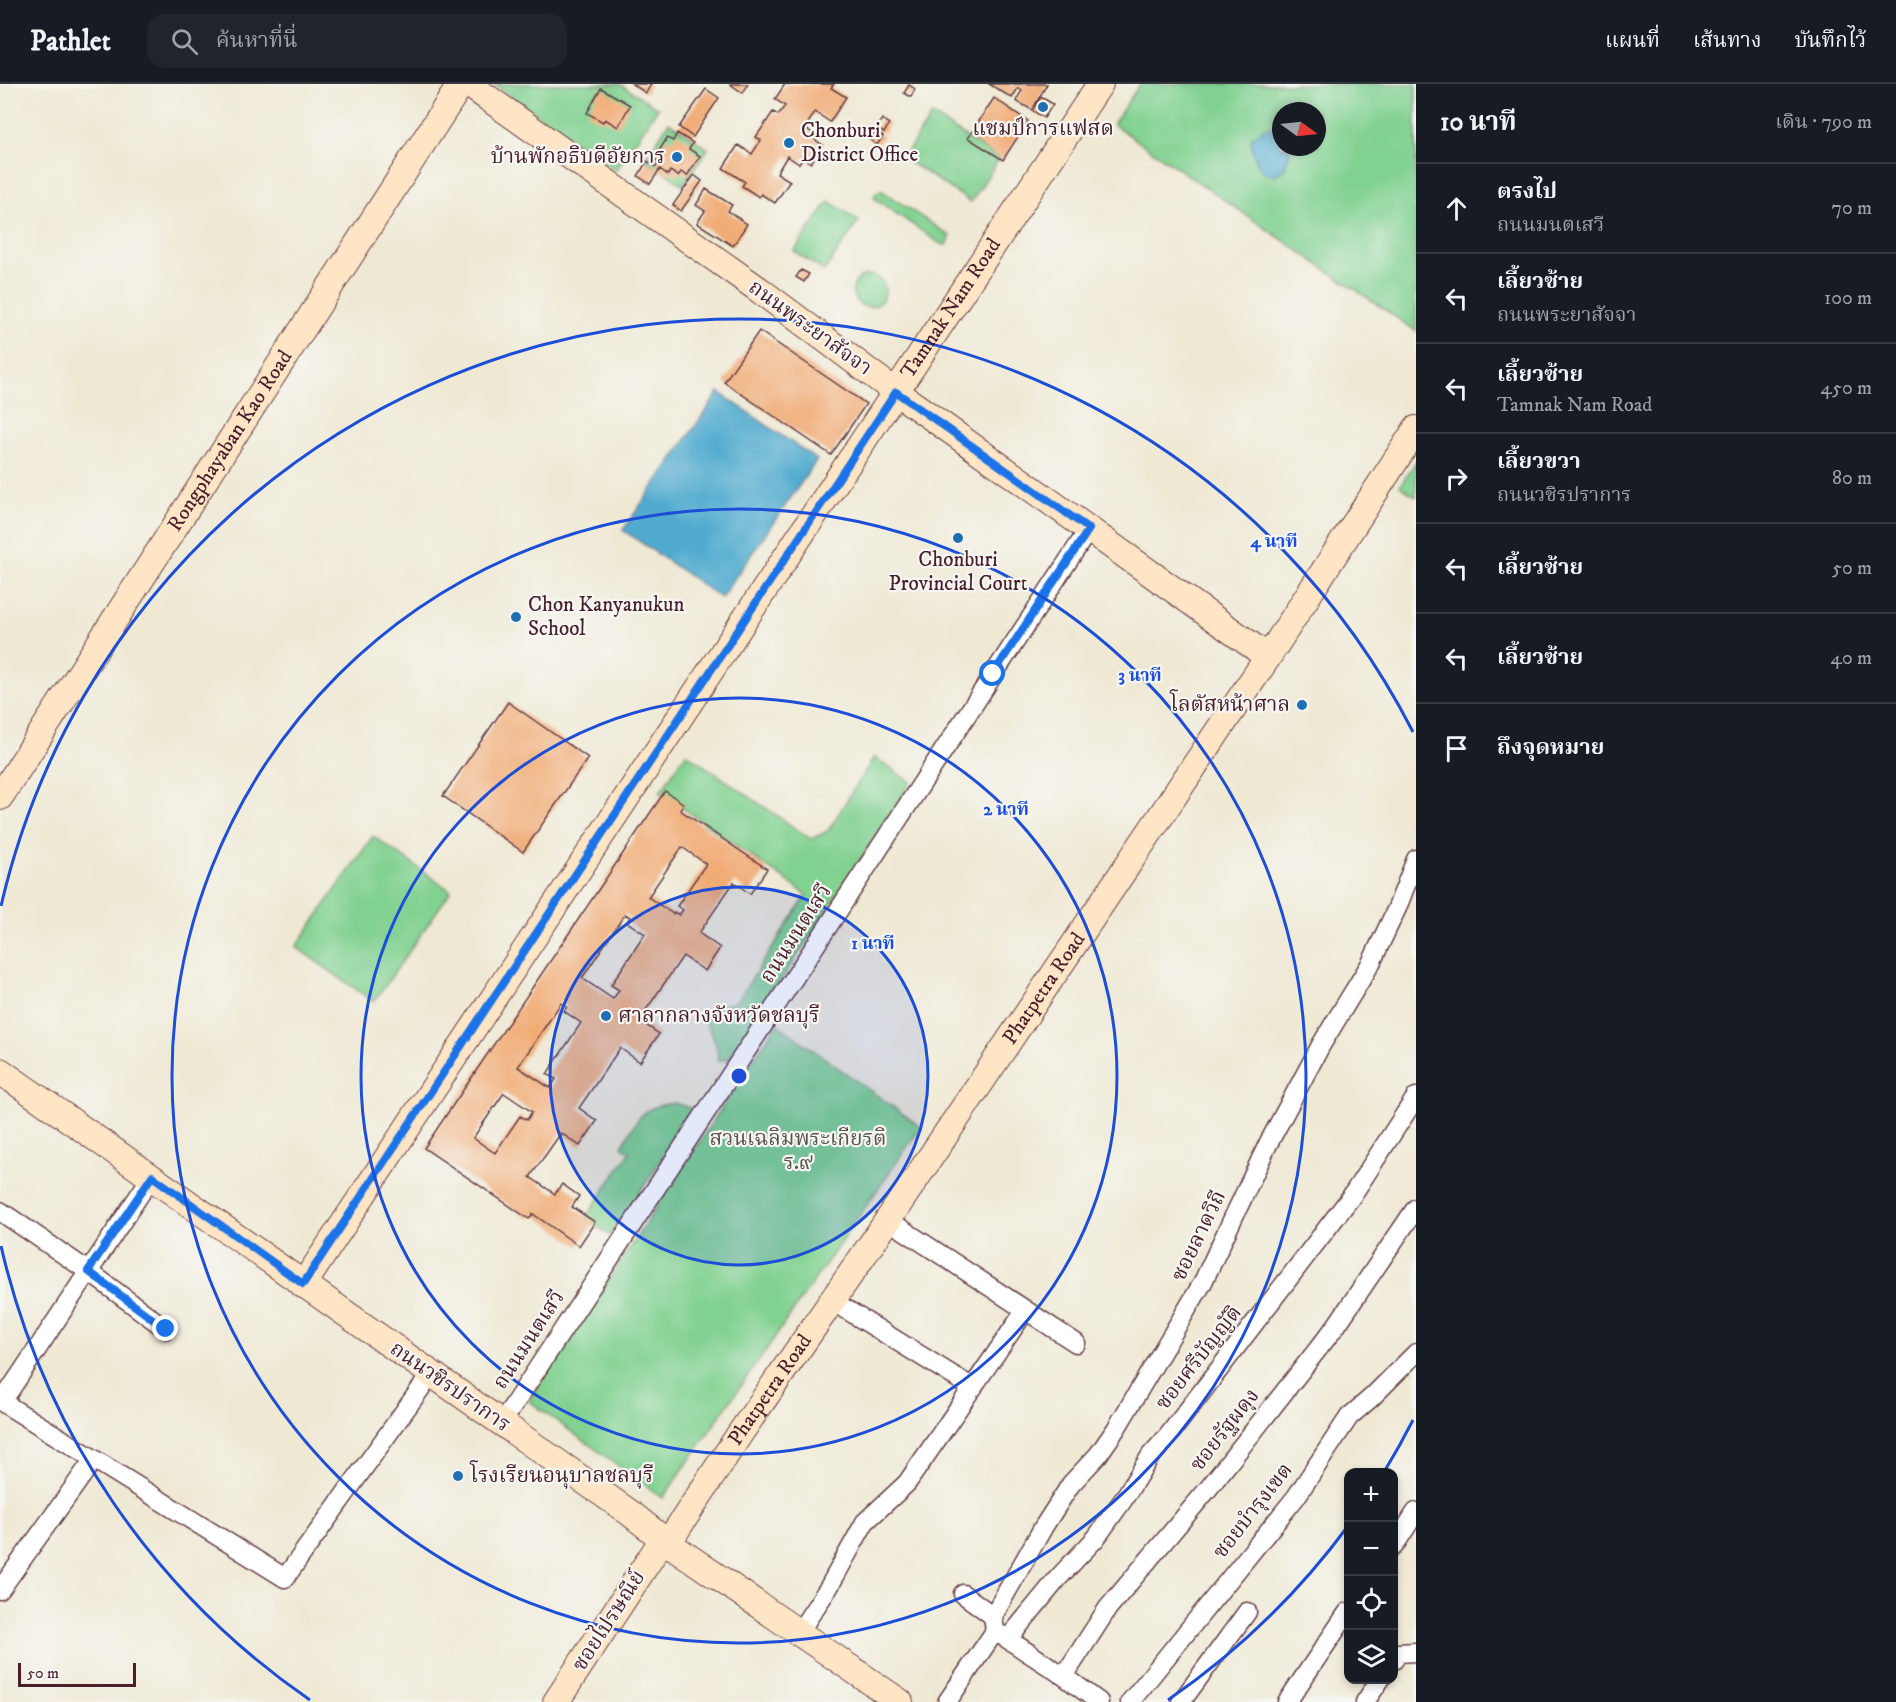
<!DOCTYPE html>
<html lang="th">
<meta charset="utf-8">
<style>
:root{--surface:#171b24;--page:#20242c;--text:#f1f3f6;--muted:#9ea1a6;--line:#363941}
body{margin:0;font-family:"IM FELL DW Pica","Noto Serif Thai",serif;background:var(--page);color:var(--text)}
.controls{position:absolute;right:18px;bottom:18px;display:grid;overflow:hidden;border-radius:12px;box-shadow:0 3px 9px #0003}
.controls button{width:54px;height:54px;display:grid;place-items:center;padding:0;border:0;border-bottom:2px solid var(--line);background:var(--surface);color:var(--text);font:30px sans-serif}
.compass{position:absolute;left:1272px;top:18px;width:54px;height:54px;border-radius:50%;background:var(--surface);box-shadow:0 3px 9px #0003;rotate:105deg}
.scale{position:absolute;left:18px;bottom:15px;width:118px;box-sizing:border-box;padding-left:6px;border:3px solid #4a1f2b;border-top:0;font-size:16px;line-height:21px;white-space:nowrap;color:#4a1f2b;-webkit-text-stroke:4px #f6f6f2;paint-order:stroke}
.stop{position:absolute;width:18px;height:18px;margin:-14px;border:4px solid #1a73e8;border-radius:50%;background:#fff}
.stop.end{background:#1a73e8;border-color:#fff;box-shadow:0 2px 6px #0008}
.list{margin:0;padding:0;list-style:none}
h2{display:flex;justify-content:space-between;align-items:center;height:78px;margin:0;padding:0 24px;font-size:26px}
h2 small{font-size:20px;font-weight:400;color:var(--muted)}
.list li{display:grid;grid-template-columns:39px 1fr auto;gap:18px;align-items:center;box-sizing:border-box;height:90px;padding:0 24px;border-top:2px solid var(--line)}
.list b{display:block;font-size:22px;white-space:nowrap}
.list p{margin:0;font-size:20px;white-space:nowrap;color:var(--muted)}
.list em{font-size:20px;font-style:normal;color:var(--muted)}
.icon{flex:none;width:33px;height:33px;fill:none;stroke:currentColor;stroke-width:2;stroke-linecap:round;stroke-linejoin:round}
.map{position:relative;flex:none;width:1416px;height:1618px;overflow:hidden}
header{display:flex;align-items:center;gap:36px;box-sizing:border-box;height:84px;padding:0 30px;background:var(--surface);border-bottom:2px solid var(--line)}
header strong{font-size:28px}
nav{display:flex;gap:33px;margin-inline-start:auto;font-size:21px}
.search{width:420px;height:54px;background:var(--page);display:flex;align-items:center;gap:15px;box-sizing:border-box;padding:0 21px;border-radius:18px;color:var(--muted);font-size:22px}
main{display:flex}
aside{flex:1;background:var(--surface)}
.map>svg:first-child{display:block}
.green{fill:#81d191;stroke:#66785e;stroke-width:1.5;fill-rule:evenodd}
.water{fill:#51abcf;stroke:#4e657d;stroke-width:1.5}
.building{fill:#f1ab75;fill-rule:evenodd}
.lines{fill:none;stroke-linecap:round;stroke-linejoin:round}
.street-casing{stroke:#633d44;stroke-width:21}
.secondary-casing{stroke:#633d44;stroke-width:28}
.street{stroke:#fff;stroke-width:18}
.secondary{stroke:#fde5c5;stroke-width:26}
.route{stroke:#1a73e8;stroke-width:8}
.ring{fill:none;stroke:#1d4ed8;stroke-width:3}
.poi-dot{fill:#1f6fb2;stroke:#f6f6f2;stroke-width:2}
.labels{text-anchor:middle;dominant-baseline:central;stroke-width:4.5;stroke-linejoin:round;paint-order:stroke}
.poi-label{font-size:21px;fill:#4a1f2b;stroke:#f6f6f2;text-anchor:start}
.street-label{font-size:21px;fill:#4a1f2b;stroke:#f6f6f2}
.park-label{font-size:21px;fill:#5a544a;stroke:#f6f6f2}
.centre{fill:#1d4ed8;stroke:#f6f6f2;stroke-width:3}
.ring-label{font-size:18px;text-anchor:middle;font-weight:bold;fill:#1d4ed8;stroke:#f6f6f2;stroke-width:4.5;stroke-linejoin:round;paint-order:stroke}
</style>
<header>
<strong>Pathlet</strong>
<div class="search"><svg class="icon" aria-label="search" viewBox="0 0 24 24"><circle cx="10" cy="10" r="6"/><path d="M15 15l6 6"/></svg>ค้นหาที่นี่</div>
<nav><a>แผนที่</a><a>เส้นทาง</a><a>บันทึกไว้</a></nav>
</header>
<main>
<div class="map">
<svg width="1416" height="1618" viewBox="0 0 1416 1618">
<rect width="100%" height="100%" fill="#f6f6f2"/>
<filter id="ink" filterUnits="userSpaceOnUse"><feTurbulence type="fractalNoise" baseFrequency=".0167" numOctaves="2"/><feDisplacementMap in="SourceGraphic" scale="12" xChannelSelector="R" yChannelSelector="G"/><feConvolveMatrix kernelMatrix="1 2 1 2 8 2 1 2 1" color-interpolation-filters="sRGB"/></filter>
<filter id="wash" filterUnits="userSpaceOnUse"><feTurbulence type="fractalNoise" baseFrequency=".008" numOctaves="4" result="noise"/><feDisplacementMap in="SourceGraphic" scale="24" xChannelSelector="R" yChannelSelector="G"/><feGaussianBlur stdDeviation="1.35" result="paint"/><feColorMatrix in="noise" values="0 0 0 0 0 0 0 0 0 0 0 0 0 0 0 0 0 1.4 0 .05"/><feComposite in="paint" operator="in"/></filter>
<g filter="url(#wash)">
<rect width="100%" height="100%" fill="#efe9d4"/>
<path class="green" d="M 494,0 L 620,0 L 658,24 L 616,86 Z
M 1140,0 L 1416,0 L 1416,247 L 1113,40 ZM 1281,27 L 1317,27 L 1317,63 L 1281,63 Z
M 932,31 L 999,75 L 971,118 L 903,74 Z
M 669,38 L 708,65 L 683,101 L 645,75 Z
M 881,106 L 950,152 L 946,161 L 942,161 L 874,114 L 876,108 Z
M 829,117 L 859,137 L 824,187 L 794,167 Z
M853 207a16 16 0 1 1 32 0a16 16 0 1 1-32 0Z
M 1416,377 L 1416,413 L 1400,402 Z
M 686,669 L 811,755 L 828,747 L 874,673 L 911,698 L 730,974 L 718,977 L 717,963 L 705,936 L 712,921 L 732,920 L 740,913 L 807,811 L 660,708 Z
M 373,752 L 451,807 L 374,918 L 296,863 Z
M 777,940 L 921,1043 L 663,1414 L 529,1317 Z
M 674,1019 L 690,1024 L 691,1030 L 611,1152 L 585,1135 L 630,1068 L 622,1062 C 639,1034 639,1023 674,1019 Z"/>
<path class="water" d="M 1267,43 L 1277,44 L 1281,48 L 1281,63 L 1289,63 L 1290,68 L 1284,86 L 1274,91 L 1264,89 C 1256,78 1251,68 1251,54 Z
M 719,308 L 817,376 L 721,514 L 623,446 Z"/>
<g id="blocks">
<path class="building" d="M 632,0 L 651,0 L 646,9 Z
M 730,0 L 748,0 L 743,9 Z
M 785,0 L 834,0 L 831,4 L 846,13 L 830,38 L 815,28 L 805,44 L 817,52 L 815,56 L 823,61 L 811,79 L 803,74 L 799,80 L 787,72 L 777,89 L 790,97 L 775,119 L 761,110 L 759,113 L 742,102 L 745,98 L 723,84 L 738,61 L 752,70 L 761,56 L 756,53 L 773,28 L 778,31 L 785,22 L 775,15 Z
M 989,0 L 1047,0 L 1032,26 L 1016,17 L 1022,6 L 1018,4 L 1012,14 Z
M 909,1 L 915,5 L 911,13 L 904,9 Z
M 601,4 L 630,21 L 618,43 L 605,35 L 603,38 L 587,29 Z
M 706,5 L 719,14 L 693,53 L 679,43 Z
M 1041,13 L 1053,20 L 1044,34 L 1032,26 Z
M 994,14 L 1028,37 L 1003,76 L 968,54 Z
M 882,35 L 889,40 L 884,49 L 876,44 Z
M 875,47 L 883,52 L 877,61 L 870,56 Z
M 677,49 L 693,59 L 689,65 L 700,72 L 687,92 L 681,88 L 678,92 L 670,87 L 668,91 L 660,85 L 650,100 L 638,92 L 647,77 L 656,83 L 659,78 L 654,75 L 667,54 L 673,57 Z
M 694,91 L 702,97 L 681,127 L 673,121 Z
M 706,105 L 732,121 L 728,127 L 747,140 L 733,162 L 697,139 L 705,127 L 696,121 Z
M 801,186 L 809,190 L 804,198 L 796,193 Z
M 759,247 L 866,320 L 831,371 L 724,298 Z
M 508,618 L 588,674 L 523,768 L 443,712 Z
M 665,707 L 684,720 L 680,726 L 767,785 L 750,810 L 734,798 L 699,849 L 720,864 L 705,887 L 683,872 L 639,936 L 659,950 L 640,978 L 620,964 L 579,1024 L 597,1037 L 580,1062 L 561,1049 L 530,1093 L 555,1110 L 562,1100 L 579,1112 L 572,1123 L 595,1138 L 579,1162 L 533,1130 L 529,1135 L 424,1064 ZM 682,763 L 706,780 L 677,822 L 683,826 L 679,831 L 674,828 L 673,830 L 648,813 ZM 625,830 L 630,833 L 627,838 L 645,850 L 611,901 L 619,906 L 613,915 L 582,894 ZM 561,919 L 567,923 L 564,927 L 581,939 L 547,990 L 556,995 L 550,1004 L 518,983 ZM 504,1009 L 532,1028 L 527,1036 L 520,1032 L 495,1069 L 473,1054 Z"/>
</g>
</g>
<g filter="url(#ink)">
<use href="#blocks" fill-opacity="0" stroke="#633d44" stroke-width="1.5"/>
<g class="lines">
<g class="street-casing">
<path id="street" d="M 152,1092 L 2,1318 L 285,1494 L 431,1290
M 0,1127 L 88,1187 L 166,1245
M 888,1136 L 1076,1259
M 831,1216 L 973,1304
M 501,1340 L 1089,445
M 1394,1462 L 1416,1428
M 0,1506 L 94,1375
M 963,1510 L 993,1532 L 995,1547 L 1064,1592 L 1099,1618
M 993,1532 L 1044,1442 L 1071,1400 L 1098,1371 L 1116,1345 L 1202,1200 L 1268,1060 L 1321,961 L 1371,879 L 1397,824 L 1416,775
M 799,1548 L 829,1503 L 865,1438 L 907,1399 L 1025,1227
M 1008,1555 L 1059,1493 L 1096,1454 L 1123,1416 L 1151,1371 L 1168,1352 L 1351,1113 L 1416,1013
M 1394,1576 L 1398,1569 L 1416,1568
M 1064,1592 L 1108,1524 L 1208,1405 L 1336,1242 L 1416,1124
M 947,1618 L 995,1547
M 1130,1618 L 1296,1413 L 1349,1333 L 1372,1313 L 1416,1269
M 1181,1618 L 1247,1528
M 1287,1618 L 1348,1528
M 1365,1618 L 1380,1596"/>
</g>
<g class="secondary-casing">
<g id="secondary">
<path d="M 468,0 L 758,205 L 896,308 L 1268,573"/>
<path id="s1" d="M 0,713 L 461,0"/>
<path d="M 0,987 L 630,1429 L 668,1459 L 900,1618"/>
<path id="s2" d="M 303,1201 L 1100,0"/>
<path id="s3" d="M 668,1459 L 741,1348 L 888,1136 L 1268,573 L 1416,345"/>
<path d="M 556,1618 L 663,1455"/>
</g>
</g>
<use href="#street" class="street"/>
<use href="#secondary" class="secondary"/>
</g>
</g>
<g class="lines" filter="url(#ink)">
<path class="route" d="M 166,1245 L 88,1187 L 152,1092 L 303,1200 L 896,308 L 1089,445 L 993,590"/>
</g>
<circle cx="739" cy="992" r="189" fill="#1d4ed8" fill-opacity=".12"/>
<g class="ring">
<circle cx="739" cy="992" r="189"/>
<circle cx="739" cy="992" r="378"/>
<circle cx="739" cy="992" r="567"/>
<path d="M1413 1336A757 757 0 0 1 1384 1388M1348 1442A757 757 0 0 1 1168 1616M310 1616A757 757 0 0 1 1 1162M1 822A757 757 0 0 1 1413 648"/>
</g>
<g class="poi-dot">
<circle cx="1043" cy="23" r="6"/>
<circle cx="789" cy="59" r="6"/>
<circle cx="677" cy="73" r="6"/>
<circle cx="958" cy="454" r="6"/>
<circle cx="516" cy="533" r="6"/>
<circle cx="1302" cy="621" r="6"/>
<circle cx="606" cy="932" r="6"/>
<circle cx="458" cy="1392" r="6"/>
</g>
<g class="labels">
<g class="poi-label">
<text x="1043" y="45" text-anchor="middle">แชมป์การแฟสด</text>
<text x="801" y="47">Chonburi<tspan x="801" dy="24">District Office</tspan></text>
<text x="665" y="73" text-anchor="end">บ้านพักอธิบดีอัยการ</text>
<text x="958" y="476" text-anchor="middle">Chonburi<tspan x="958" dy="24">Provincial Court</tspan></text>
<text x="528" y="521">Chon Kanyanukun<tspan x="528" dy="24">School</tspan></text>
<text x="1290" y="621" text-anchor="end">โลตัสหน้าศาล</text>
<text x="618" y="932">ศาลากลางจังหวัดชลบุรี</text>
<text x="470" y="1392">โรงเรียนอนุบาลชลบุรี</text>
</g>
<g class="street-label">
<text stroke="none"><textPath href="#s2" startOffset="1172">Tamnak Nam Road</textPath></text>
<text transform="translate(810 244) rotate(36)">ถนนพระยาสัจจา</text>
<text stroke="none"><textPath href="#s1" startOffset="424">Rongphayaban Kao Road</textPath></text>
<text transform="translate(796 850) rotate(-57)">ถนนมนตเสวี</text>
<text stroke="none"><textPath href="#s3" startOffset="670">Phatpetra Road</textPath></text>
<text transform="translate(1199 1152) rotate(-64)">ซอยลาดวิถี</text>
<text transform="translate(529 1256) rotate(-57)">ถนนมนตเสวี</text>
<text transform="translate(1199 1274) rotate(-52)">ซอยศรีบัญญัติ</text>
<text transform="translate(450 1303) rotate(35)">ถนนวชิรปราการ</text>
<text stroke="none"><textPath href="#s3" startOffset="184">Phatpetra Road</textPath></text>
<text transform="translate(1225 1346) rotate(-52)">ซอยรัฐผดุง</text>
<text transform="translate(1253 1427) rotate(-52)">ซอยบำรุงเขต</text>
<text transform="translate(609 1537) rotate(-57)">ซอยไปรษณีย์</text>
</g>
<g class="park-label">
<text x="798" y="1055">สวนเฉลิมพระเกียรติ<tspan x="798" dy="24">ร.๙</tspan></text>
</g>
</g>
<circle cx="739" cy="992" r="9" class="centre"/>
<g class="ring-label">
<text x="1274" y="463">4 นาที</text>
<text x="1140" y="597">3 นาที</text>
<text x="1006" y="731">2 นาที</text>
<text x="873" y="865">1 นาที</text>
</g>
</svg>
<div class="controls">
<button>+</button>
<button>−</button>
<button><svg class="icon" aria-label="locate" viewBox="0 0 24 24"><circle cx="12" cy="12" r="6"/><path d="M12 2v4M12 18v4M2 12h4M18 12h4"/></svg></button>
<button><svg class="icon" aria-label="layers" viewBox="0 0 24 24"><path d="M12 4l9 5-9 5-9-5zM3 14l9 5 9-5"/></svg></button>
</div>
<svg class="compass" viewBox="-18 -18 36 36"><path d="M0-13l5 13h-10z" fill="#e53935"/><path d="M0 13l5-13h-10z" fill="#9ea1a6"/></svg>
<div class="scale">50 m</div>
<div class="stop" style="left:993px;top:590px"></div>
<div class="stop end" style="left:166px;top:1245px"></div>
</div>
<aside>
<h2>10 นาที<small>เดิน · 790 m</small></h2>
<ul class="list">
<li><svg class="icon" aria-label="ahead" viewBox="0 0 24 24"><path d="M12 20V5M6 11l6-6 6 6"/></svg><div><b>ตรงไป</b><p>ถนนมนตเสวี</p></div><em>70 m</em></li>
<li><svg class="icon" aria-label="left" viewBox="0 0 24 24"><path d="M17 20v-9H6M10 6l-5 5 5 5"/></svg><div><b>เลี้ยวซ้าย</b><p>ถนนพระยาสัจจา</p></div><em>100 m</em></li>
<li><svg class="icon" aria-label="left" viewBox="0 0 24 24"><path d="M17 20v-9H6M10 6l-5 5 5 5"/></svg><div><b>เลี้ยวซ้าย</b><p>Tamnak Nam Road</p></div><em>450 m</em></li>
<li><svg class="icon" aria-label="right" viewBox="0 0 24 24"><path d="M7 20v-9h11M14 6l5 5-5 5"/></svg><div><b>เลี้ยวขวา</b><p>ถนนวชิรปราการ</p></div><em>80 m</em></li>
<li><svg class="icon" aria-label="left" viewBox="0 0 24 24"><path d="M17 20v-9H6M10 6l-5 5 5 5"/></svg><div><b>เลี้ยวซ้าย</b></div><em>50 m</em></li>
<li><svg class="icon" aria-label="left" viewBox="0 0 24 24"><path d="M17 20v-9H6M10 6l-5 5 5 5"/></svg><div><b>เลี้ยวซ้าย</b></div><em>40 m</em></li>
<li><svg class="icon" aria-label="arrive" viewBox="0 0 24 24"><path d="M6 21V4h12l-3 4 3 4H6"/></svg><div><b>ถึงจุดหมาย</b></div></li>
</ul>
</aside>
</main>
